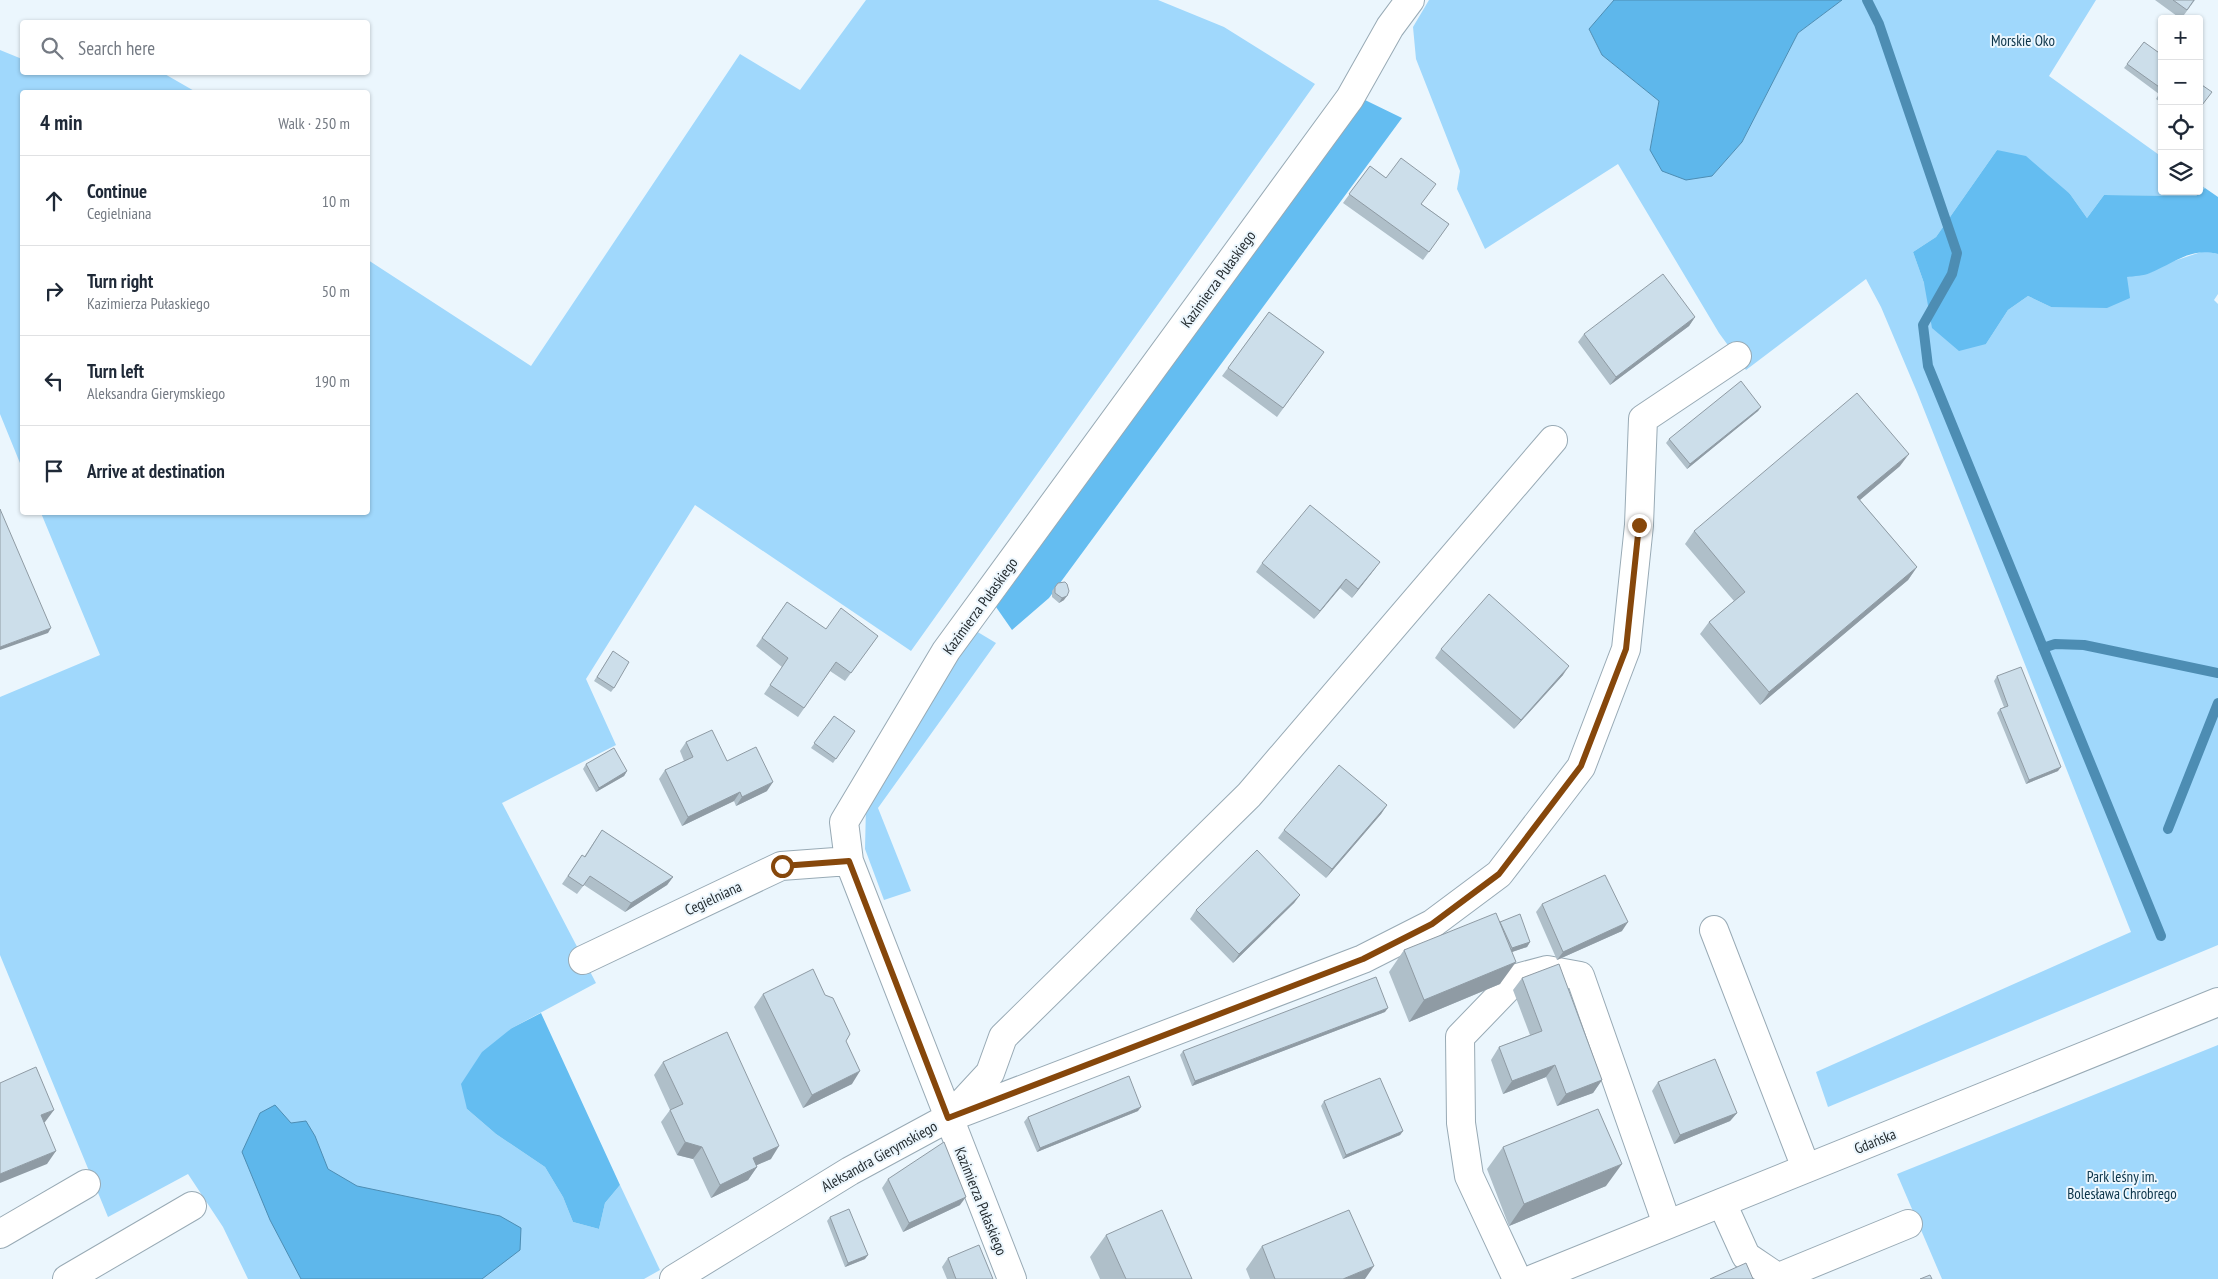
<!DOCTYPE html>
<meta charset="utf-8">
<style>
:root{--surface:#fff;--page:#f2f2f3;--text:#1f2937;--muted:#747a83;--line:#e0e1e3}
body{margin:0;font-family:"PT Sans Narrow",sans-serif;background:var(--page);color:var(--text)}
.controls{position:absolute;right:15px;top:15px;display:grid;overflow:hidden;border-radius:5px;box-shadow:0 1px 4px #0004}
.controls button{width:45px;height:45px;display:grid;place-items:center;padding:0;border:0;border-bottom:1px solid var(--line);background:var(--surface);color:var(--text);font:25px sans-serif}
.stop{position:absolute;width:15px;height:15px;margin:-11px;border:4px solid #86470b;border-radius:50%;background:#fff}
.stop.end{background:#86470b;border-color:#fff;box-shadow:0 1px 5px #0008}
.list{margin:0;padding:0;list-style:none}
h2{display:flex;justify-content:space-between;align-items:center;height:65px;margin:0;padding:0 20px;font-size:21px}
h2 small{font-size:16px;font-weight:400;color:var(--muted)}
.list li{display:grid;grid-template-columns:32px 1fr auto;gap:15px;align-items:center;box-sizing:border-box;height:90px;padding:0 20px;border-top:1px solid var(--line)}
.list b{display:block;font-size:19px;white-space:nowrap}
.list p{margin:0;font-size:16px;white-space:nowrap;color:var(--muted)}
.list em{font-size:16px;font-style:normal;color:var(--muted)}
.icon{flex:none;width:28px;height:28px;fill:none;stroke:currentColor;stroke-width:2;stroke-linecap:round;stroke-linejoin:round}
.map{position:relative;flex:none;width:2218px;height:1279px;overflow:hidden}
.search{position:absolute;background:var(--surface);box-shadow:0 1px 4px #0004;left:20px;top:20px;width:350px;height:55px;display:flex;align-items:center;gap:12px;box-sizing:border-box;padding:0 18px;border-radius:5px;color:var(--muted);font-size:19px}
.panel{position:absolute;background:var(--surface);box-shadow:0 1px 4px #0004;left:20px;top:90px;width:350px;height:425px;border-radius:5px}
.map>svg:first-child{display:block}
.green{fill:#a0d8fc}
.forest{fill:#64bdf1}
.water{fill:#5eb7eb;stroke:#4d8db3}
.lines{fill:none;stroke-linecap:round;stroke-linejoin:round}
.stream{stroke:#4d8db3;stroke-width:10}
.minor-casing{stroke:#98aab5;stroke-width:30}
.major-casing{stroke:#98aab5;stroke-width:30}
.minor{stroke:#fff;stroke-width:28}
.major{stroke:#fff;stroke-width:28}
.wall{fill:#afbfc9}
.shaded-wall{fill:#8f9ba4}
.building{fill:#ccdeea;stroke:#8f9ba4}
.route{stroke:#86470b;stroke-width:6}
.labels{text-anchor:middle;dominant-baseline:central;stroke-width:4;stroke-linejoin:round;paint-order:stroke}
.park-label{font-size:15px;fill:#0b3348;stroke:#ebf6fd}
.street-label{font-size:15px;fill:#252c30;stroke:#ebf6fd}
</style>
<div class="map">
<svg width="2218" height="1279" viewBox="0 0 2218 1279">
<rect width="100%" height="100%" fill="#ebf6fd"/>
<path class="green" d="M 866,0 L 1158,0 L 1224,27 L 1315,84 L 911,651 L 695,505 L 586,679 L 616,745 L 502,803 L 596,983 L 512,1028 L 467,1109 L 496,1134 L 545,1167 L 563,1197 L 573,1222 L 599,1229 L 605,1203 L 620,1185 L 660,1270 L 644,1279 L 248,1279 L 223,1227 L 188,1174 L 108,1217 L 0,955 L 0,697 L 100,655 L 41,513 L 368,512 L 368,260 L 531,366 L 740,54 L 800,90 Z
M 1429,0 L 1614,0 L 1589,30 L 1602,55 L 1659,101 L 1650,150 L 1712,176 L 1742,142 L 1798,33 L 1842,0 L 2096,0 L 2049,76 L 2162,157 L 2162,191 L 2199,191 L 2199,184 L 2205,188 L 2196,196 L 2104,195 L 2087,218 L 2070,194 L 1997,150 L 1936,237 L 1913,252 L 1924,283 L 1986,344 L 2008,310 L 2028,296 L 2051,307 L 2126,277 L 2149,273 L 2171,262 L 2204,251 L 2218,254 L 2218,294 L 2214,300 L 2218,304 L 2218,945 L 1828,1107 L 1816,1072 L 2131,932 L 1917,392 L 1881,307 L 1866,279 L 1746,370 L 1719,333 L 1618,164 L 1485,249 L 1457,189 L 1460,171 L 1416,59 L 1413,27 Z
M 0,50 L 22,59 L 22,72 L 163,73 L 196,92 L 22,92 L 22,468 L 0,414 Z
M 976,631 L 996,643 L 878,808 L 911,891 L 884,900 L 865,849 L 866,805 L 889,761 Z
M 2218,1045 L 2218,1279 L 1942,1279 L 1897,1174 Z"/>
<path class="forest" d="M 1365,100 L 1402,118 L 1049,598 L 1012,630 L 996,607 Z
M 1997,150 L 2026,156 L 2070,194 L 2087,218 L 2104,195 L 2196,196 L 2205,188 L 2218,197 L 2218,254 C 2191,247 2174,263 2150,273 C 2144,276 2134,276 2127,277 L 2130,298 L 2107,308 L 2051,307 L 2028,296 L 2008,310 L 1986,344 L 1959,351 L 1932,328 L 1924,283 L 1913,252 L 1936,237 Z
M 541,1013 L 620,1185 L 605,1203 L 599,1229 L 573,1222 L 563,1197 L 545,1167 L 496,1134 L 467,1109 L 461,1084 L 482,1052 L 512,1028 Z"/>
<path class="water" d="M 1614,0 L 1842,0 L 1798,33 L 1742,142 L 1712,176 L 1686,180 L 1662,171 L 1650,150 L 1659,101 L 1602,55 L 1589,29 Z
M 275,1105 L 291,1123 L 306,1121 L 315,1136 L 328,1169 L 357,1186 L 500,1216 L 521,1228 L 520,1250 L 482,1279 L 301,1279 L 270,1220 L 242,1152 L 260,1113 Z"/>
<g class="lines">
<path class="stream" d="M 1867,0 L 1879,24 L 1957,253 L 1952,274 L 1923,325 L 1928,366 L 2161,936
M 2043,648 L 2055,644 L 2084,645 L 2218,673
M 2168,829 L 2218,703"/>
<g class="minor-casing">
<path id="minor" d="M 1714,930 L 1806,1168
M 583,960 L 781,866 L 849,861
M 953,1113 L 990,1073 L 1003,1037 L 1249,795 L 1553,440
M 1722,1203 L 1746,1256 L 1780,1279
M 0,1234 L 86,1184
M 1779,1277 L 1908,1224
M 67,1279 L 192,1206
M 674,1279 L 850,1171 L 948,1118 L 1363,959 L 1432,924 L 1499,874 L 1581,767 L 1626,649 L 1639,525 L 1643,419 L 1737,356
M 1012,1279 L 849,861 L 844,822 L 946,651 L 1350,98 L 1390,27 L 1410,0
M 1517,1279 L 1469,1176 L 1461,1123 L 1460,1037 L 1517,978 L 1547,970 L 1580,976 L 1667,1224"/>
</g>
<g class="major-casing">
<path id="major" d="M 1533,1279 L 2218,1002"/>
</g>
<use href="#minor" class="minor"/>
<use href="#major" class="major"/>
</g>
<path class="wall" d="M 2155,0 L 2195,0 L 2181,19 Z
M 2144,42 L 2162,55 L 2162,103 L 2156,99 L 2159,94 L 2124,68 Z
M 1370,166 L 1449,224 L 1423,260 L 1343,203 Z
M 1269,312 L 1324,352 L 1277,417 L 1222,376 Z
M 1695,317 L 1689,326 L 1610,385 L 1578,342 L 1584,334 Z
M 1761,407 L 1758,411 L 1687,469 L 1666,443 L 1669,439 Z
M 1900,466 L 1860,500 L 1917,567 L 1908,580 L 1760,705 L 1700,634 L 1709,622 L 1734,601 L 1685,544 L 1694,531 Z
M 1262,563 L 1374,570 L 1352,598 L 1340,588 L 1314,619 L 1256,572 Z
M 1058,583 L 1064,600 L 1059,603 L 1052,597 L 1052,591 Z
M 787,602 L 826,629 L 878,636 L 845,681 L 830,671 L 798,717 L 764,694 L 782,667 L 756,646 Z
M 1441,649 L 1563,675 L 1514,729 L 1435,658 Z
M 613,651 L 614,688 L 611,692 L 594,681 Z
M 1997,676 L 2058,771 L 2026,784 L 1997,713 L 2000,709 L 2004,707 L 1994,681 Z
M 834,716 L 855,731 L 833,763 L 811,748 Z
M 686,742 L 727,761 L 767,791 L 736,806 L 734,801 L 682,826 L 659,779 L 665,770 L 684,761 L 680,751 Z
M 586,764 L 627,771 L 624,776 L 596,792 L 583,769 Z
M 1387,805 L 1381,814 L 1326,878 L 1278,838 L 1284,830 Z
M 602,830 L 673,877 L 667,885 L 625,912 L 584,885 L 577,894 L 562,884 L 582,855 L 584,857 Z
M 1300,895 L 1294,903 L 1233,963 L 1190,919 L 1196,910 Z
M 1542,904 L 1622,931 L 1557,960 L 1536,912 Z
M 1500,922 L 1530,942 L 1527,947 L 1512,952 L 1500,984 L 1409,1022 L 1389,972 L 1404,950 L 1500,923 Z
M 1522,978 L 1602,1080 L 1593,1093 L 1557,1106 L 1546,1077 L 1503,1094 L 1491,1060 L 1499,1047 L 1530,1035 L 1513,990 Z
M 763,994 L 846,1041 L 852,1084 L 803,1108 L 754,1007 Z
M 1385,1012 L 1192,1086 L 1180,1055 L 1183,1051 Z
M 663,1062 L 771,1159 L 756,1165 L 757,1167 L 748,1180 L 711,1198 L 693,1159 L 677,1155 L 661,1122 L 670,1110 L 654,1075 Z
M 1658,1082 L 1737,1113 L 1730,1121 L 1674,1144 L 1652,1091 Z
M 1324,1101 L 1403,1131 L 1400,1135 L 1343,1159 L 1321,1106 Z
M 1138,1111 L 1037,1152 L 1024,1122 L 1028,1117 Z
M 1503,1147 L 1606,1186 L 1509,1226 L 1487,1169 Z
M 888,1179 L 960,1205 L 903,1232 L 882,1188 Z
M 830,1217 L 865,1259 L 845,1267 L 827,1221 Z
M 1106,1235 L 1192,1279 L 1100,1279 L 1090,1257 Z
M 1262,1246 L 1365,1279 L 1250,1279 L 1246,1269 Z
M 948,1258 L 993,1279 L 947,1279 L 942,1267 Z"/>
<path class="shaded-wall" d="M 1695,317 L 1689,326 L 1610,385 L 1616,377 Z
M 1761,407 L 1758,411 L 1687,469 L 1690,464 Z
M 1909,454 L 1900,466 L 1848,510 L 1857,497 Z
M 1380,562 L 1374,570 L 1352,598 L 1358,589 Z
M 1917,567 L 1908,580 L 1760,705 L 1769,692 Z
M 1346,579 L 1340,588 L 1314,619 L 1320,611 Z
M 1067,596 L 1064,600 L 1059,603 L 1062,598 Z
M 51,628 L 48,633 L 0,650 L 0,647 Z
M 1569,666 L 1563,675 L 1514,729 L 1521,720 Z
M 2061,767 L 2058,771 L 2026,784 L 2029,780 Z
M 627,771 L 624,776 L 596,792 L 599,788 Z
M 773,782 L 767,791 L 736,806 L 742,797 Z
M 740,792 L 734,801 L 682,826 L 688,817 Z
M 1387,805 L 1381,814 L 1326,878 L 1332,869 Z
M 673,877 L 667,885 L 625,912 L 631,903 Z
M 1300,895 L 1294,903 L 1233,963 L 1239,954 Z
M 1628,922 L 1622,931 L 1557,960 L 1563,952 Z
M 1530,942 L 1527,947 L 1509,953 L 1512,948 Z
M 1516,962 L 1500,984 L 1409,1022 L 1424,1000 Z
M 1388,1008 L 1385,1012 L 1192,1086 L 1195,1081 Z
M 1555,1065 L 1546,1077 L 1503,1094 L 1512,1081 Z
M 860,1071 L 852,1084 L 803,1108 L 812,1095 Z
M 1602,1080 L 1593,1093 L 1557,1106 L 1566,1094 Z
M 1141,1107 L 1138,1111 L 1037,1152 L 1040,1148 Z
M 54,1110 L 45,1122 L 32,1128 L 41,1115 Z
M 1737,1113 L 1730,1121 L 1674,1144 L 1680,1135 Z
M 1403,1131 L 1400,1135 L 1343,1159 L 1346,1155 Z
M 685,1142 L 702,1147 L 693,1159 L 677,1155 Z
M 779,1146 L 771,1159 L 744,1171 L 753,1158 Z
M 56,1151 L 47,1164 L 0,1183 L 0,1174 Z
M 1622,1164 L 1606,1186 L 1509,1226 L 1524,1204 Z
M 757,1167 L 748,1180 L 711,1198 L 720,1185 Z
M 966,1197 L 960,1205 L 903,1232 L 909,1223 Z
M 868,1255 L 865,1259 L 845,1267 L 848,1263 Z
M 1374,1266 L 1365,1279 L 1343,1279 Z"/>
<path class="building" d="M 2173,0 L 2194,0 L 2187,10 Z
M 2144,42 L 2162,55 L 2162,89 L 2127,64 Z
M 2199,83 L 2212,92 L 2199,109 Z
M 1401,158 L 1436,184 L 1421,204 L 1449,224 L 1429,252 L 1349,194 L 1370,166 L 1386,178 Z
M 1663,274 L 1695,317 L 1616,377 L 1584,334 Z
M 1269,312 L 1324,352 L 1283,408 L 1228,368 Z
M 1741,381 L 1761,407 L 1690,464 L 1669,439 Z
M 1857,393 L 1909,454 L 1857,497 L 1917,567 L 1769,692 L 1709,622 L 1745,592 L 1694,531 Z
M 1310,505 L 1380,562 L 1358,589 L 1346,579 L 1320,611 L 1262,563 Z
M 0,509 L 51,628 L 0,647 Z
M 1065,582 L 1067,584 L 1069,591 L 1067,596 L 1062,598 L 1055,593 L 1055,587 L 1058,583 Z
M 1489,594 L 1569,666 L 1521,720 L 1441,649 Z
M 787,602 L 826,629 L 841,608 L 878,636 L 851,673 L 836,662 L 804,708 L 770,685 L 788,658 L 762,638 Z
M 613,651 L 629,662 L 614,688 L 597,677 Z
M 2021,667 L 2061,767 L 2029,780 L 2000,709 L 2008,706 L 1997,676 Z
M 834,716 L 855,731 L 836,759 L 814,743 Z
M 712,730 L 727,761 L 756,747 L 773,782 L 742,797 L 740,792 L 688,817 L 665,770 L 693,757 L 686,742 Z
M 614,748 L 627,771 L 599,788 L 586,764 Z
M 1339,765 L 1387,805 L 1332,869 L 1284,830 Z
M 602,830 L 673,877 L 631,903 L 590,876 L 583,886 L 568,876 L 582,855 L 585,857 Z
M 1257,850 L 1300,895 L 1239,954 L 1196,910 Z
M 1605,875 L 1628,922 L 1563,952 L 1542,904 Z
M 1496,913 L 1516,962 L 1424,1000 L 1404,950 Z
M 1520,914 L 1530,942 L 1512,948 L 1500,922 Z
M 1559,964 L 1602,1080 L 1566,1094 L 1555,1065 L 1512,1081 L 1499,1047 L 1542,1031 L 1522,978 Z
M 813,969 L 825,995 L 833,998 L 850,1034 L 846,1041 L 860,1071 L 812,1095 L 763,994 Z
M 1376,977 L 1388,1008 L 1195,1081 L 1183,1051 Z
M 727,1032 L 779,1146 L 753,1158 L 757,1167 L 720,1185 L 702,1147 L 685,1142 L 670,1110 L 683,1104 L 663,1062 Z
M 1715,1059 L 1737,1113 L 1680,1135 L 1658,1082 Z
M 36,1067 L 54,1110 L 41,1115 L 56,1151 L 0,1174 L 0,1083 Z
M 1129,1076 L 1141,1107 L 1040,1148 L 1028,1117 Z
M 1380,1078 L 1403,1131 L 1346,1155 L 1324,1101 Z
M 1598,1109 L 1622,1164 L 1524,1204 L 1503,1147 Z
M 944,1142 L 966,1197 L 909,1223 L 888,1179 Z
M 849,1209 L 868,1255 L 848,1263 L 830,1217 Z
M 1162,1210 L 1192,1279 L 1126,1279 L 1106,1235 Z
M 1349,1210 L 1374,1266 L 1343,1279 L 1275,1279 L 1262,1246 Z
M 979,1245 L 993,1279 L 956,1279 L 948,1258 Z
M 1746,1263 L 1753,1279 L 1710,1279 Z
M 1930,1275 L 1932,1279 L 1920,1279 Z"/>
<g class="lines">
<path class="route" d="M 782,866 L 849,861 L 948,1118 L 1363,959 L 1432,924 L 1499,874 L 1581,766 L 1626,649 L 1639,525"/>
</g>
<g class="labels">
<g class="park-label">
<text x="2023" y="40">Morskie Oko</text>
<text x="2122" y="1176">Park leśny im.<tspan x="2122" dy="17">Bolesława Chrobrego</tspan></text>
</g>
<g class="street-label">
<text transform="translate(1218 279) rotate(-54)">Kazimierza Pułaskiego</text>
<text transform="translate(980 606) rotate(-54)">Kazimierza Pułaskiego</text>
<text transform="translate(713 898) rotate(-25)">Cegielniana</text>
<text transform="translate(1875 1141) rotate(-22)">Gdańska</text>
<text transform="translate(879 1156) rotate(-29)">Aleksandra Gierymskiego</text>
<text transform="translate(981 1201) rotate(68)">Kazimierza Pułaskiego</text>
</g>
</g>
</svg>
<div class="controls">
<button>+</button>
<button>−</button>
<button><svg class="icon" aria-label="locate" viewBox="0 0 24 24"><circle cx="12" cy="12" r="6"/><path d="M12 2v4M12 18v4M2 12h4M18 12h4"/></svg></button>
<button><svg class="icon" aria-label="layers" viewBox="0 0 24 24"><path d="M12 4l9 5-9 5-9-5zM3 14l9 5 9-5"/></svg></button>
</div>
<div class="stop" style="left:782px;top:866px"></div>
<div class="stop end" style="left:1639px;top:525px"></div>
<div class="search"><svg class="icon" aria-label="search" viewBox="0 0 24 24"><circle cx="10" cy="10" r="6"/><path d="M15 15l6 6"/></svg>Search here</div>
<section class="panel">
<h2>4 min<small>Walk · 250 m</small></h2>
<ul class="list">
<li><svg class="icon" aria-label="ahead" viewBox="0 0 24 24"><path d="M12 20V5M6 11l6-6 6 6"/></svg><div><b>Continue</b><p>Cegielniana</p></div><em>10 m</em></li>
<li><svg class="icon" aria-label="right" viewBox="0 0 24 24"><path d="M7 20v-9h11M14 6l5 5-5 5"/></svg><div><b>Turn right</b><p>Kazimierza Pułaskiego</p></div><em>50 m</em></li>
<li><svg class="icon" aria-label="left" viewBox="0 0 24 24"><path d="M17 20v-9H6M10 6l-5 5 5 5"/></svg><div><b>Turn left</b><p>Aleksandra Gierymskiego</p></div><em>190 m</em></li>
<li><svg class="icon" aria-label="arrive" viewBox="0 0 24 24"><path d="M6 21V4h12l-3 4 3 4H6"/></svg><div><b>Arrive at destination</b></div></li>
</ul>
</section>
</div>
